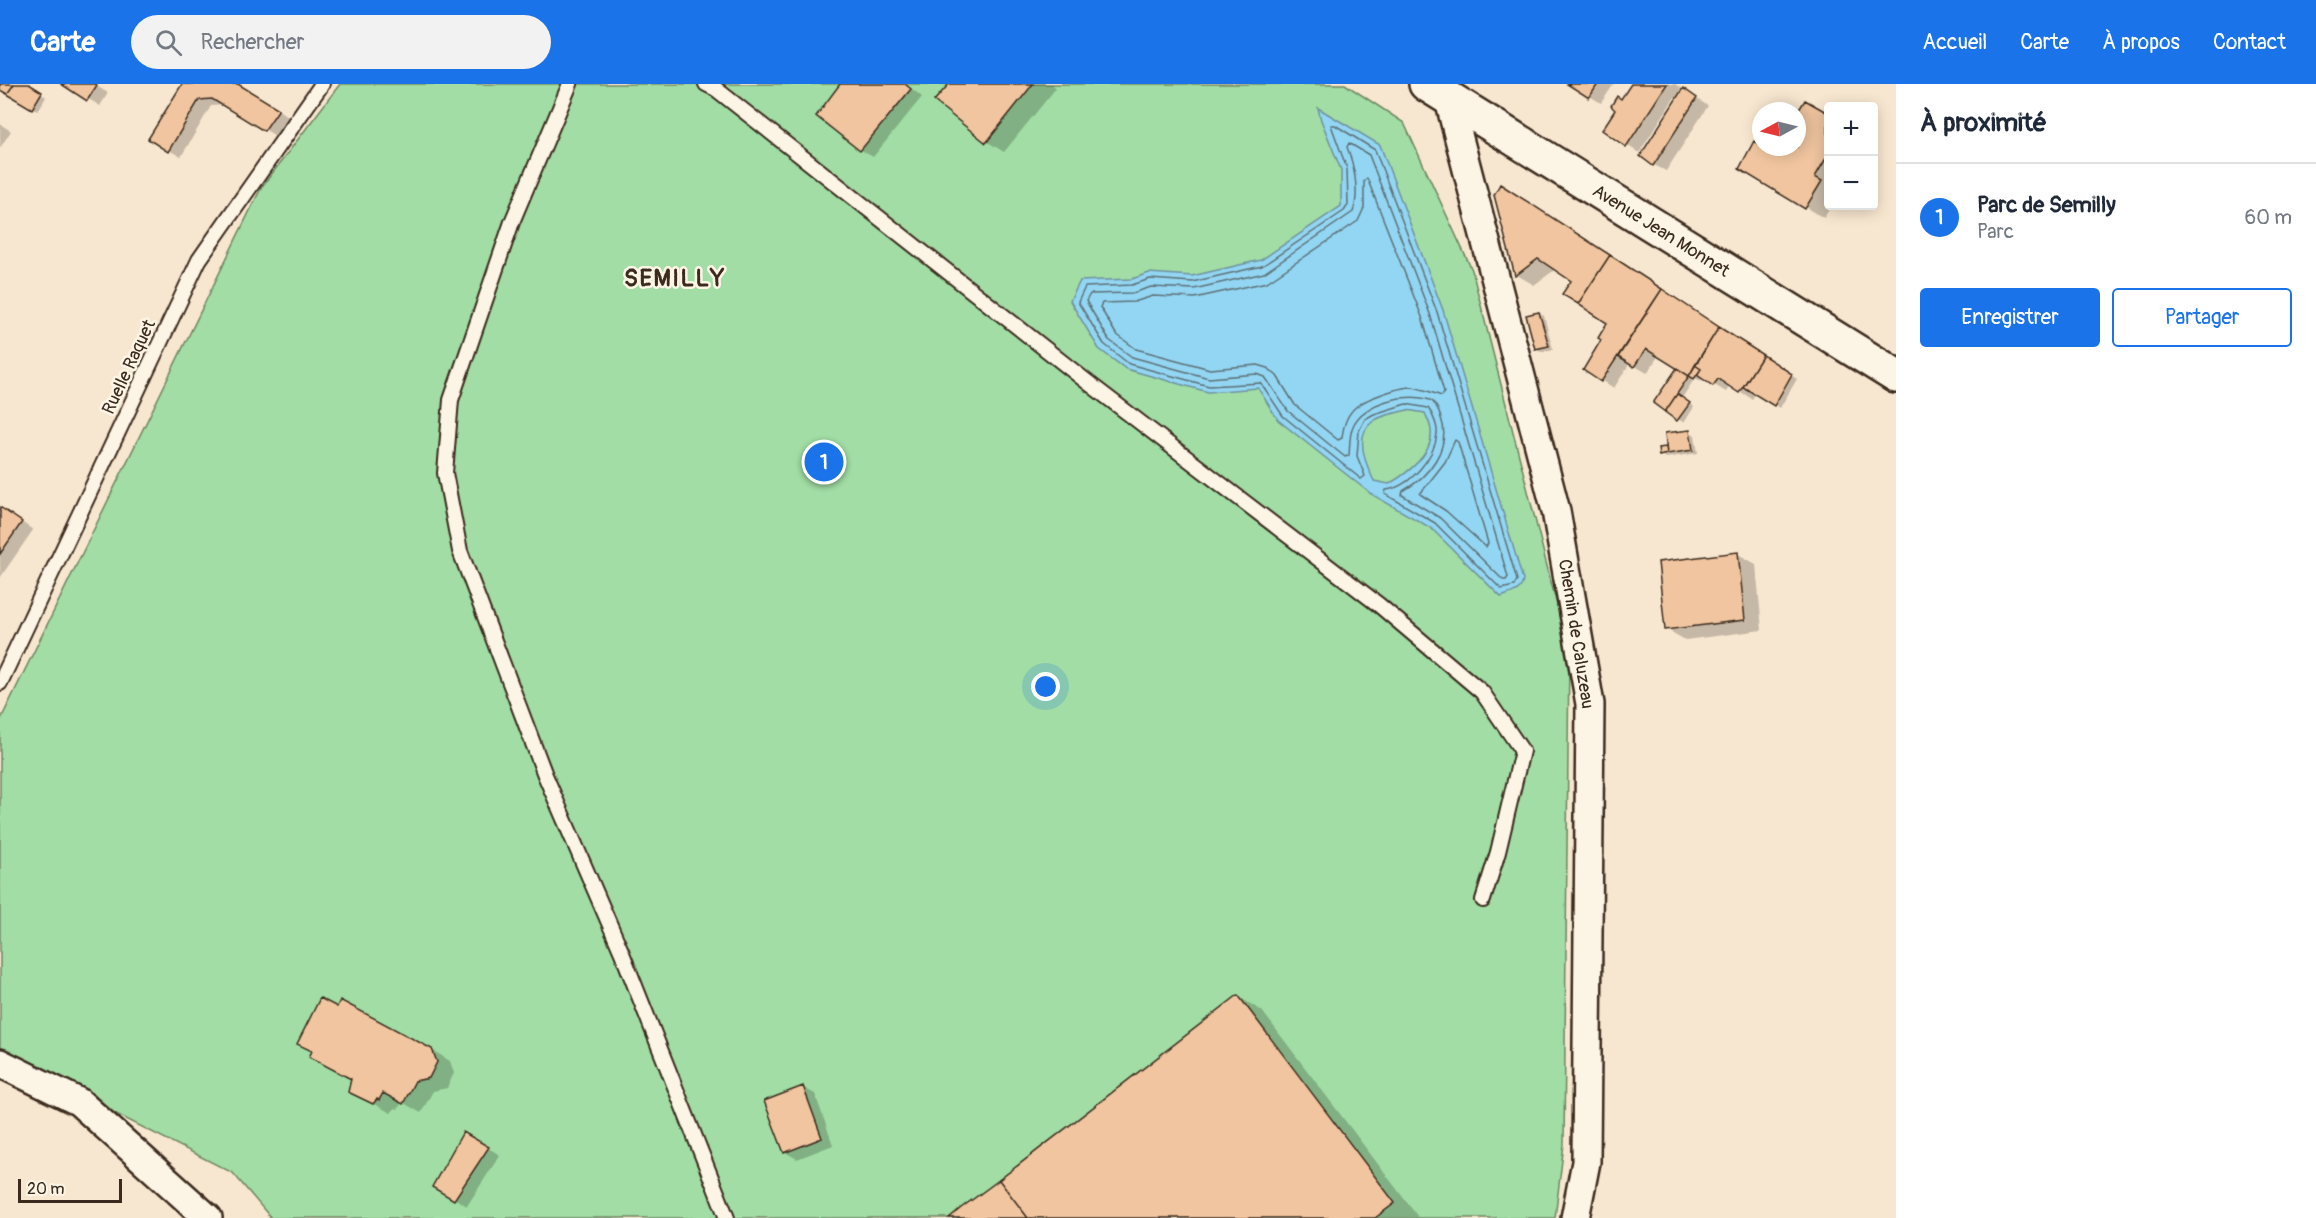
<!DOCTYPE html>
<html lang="fr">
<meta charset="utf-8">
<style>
:root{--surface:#fff;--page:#f2f2f3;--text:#1f2937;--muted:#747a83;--line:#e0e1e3;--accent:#1a73e8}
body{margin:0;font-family:Pangolin,sans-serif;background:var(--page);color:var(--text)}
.controls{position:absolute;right:18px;top:18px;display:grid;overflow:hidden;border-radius:6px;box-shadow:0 3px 15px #0003}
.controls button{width:54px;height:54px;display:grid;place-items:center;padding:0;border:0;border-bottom:2px solid var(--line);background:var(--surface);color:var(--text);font:30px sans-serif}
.compass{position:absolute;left:1752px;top:18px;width:54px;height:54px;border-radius:50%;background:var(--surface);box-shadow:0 3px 15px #0003;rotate:263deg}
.scale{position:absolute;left:18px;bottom:15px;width:104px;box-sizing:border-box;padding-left:6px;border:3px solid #3b2a1e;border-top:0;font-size:16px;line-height:21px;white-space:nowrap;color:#3b2a1e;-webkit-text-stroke:4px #fcf5e5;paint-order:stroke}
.you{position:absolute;left:1046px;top:603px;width:21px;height:21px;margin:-15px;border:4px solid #fff;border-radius:50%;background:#1a73e8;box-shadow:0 0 0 9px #1a73e833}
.badge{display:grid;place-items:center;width:39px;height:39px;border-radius:50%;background:var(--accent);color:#fff;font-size:20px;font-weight:700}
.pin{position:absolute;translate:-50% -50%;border:3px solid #fff;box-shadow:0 2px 6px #0006}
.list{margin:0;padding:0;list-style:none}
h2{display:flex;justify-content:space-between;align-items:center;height:78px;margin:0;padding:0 24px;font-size:26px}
h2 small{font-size:20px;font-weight:400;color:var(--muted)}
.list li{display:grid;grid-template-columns:39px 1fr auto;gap:18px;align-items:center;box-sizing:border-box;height:108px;padding:0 24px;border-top:2px solid var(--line)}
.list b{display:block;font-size:22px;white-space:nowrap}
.list p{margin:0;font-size:20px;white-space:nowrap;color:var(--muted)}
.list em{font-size:20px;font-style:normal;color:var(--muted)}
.actions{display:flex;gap:12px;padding:18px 24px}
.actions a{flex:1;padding:14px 0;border:2px solid var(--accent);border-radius:6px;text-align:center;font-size:21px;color:var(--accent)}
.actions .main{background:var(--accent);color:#fff}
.icon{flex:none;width:33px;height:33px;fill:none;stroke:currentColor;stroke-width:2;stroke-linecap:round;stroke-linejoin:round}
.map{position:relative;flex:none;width:1896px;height:1134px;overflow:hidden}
header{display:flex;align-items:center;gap:36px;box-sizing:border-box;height:84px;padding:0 30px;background:var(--accent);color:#fff}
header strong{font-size:28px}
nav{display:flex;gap:33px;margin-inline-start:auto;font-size:21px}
.search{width:420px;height:54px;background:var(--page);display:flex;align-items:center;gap:15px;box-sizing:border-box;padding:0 21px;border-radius:33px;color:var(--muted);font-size:22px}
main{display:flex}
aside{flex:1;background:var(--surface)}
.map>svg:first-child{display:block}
.green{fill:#a1dda4;stroke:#6e8461;stroke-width:1.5}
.water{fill:#92d6f4;stroke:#6f919e;stroke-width:1.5;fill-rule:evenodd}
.shadow{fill:#0003}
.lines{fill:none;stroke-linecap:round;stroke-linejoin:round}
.shore{stroke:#5e6f74;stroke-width:1.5}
.building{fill:#f0c59f;stroke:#3b2a1e;stroke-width:1.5}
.service-casing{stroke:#3b2a1e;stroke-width:18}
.minor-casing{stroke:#3b2a1e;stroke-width:32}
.secondary-casing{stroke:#3b2a1e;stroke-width:38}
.service{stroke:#fcf5e5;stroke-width:14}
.minor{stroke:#fcf5e5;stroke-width:27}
.secondary{stroke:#fcf5e5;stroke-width:33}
.labels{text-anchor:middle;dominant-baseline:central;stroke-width:5;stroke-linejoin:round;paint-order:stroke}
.street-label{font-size:18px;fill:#3b2a1e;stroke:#fcf5e5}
.district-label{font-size:24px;font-weight:bold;letter-spacing:1.5px;fill:#3b2a1e;stroke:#fcf5e5}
</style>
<header>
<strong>Carte</strong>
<div class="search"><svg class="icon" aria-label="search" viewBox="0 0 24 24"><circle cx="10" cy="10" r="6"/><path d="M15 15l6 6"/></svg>Rechercher</div>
<nav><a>Accueil</a><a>Carte</a><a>À propos</a><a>Contact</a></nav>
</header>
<main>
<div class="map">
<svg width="1896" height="1134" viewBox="0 0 1896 1134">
<rect width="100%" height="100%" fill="#f8e7d0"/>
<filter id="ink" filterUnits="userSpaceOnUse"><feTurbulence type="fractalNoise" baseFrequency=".0167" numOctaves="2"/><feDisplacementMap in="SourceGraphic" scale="12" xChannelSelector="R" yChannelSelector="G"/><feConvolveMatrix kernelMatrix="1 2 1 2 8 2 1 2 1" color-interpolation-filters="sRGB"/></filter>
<g filter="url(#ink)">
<path class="green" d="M 340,0 L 1345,0 L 1404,39 L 1472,186 L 1569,569 L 1564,1060 L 1555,1134 L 271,1134 L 233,1089 L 0,971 L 0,637 L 261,104 Z"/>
<path class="water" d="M 1318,24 L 1380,61 L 1443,226 L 1523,496 C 1522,508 1510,509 1501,513 L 1431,444 L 1371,410 L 1278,336 L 1258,304 L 1208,308 L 1126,285 L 1099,265 L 1070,217 L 1080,197 L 1132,195 L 1149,189 L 1192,192 L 1261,176 L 1341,122 L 1341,86 L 1321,36 ZM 1407,326 L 1425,329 C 1427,334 1431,341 1431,347 C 1434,370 1406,390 1389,400 L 1374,397 C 1366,381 1354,353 1371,339 C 1379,331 1397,329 1407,326 Z"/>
<path class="shadow" d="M 0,0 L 28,0 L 46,13 L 38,27 L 0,4 Z
M 64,0 L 93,0 L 108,9 L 100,22 Z
M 184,0 L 235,0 L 290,33 L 277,53 L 225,21 L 211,22 L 181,73 L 150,55 Z
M 842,0 L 906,0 L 922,13 L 873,73 L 861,66 Z
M 951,0 L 1052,0 L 1056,4 L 1004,68 L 986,57 Z
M 1570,0 L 1614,0 L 1601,19 Z
M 1633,0 L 1675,0 L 1708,22 L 1666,87 L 1654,81 L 1678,15 L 1675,13 L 1639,69 L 1604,46 Z
M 1805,18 L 1828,31 L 1828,122 L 1831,122 L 1824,134 L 1741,84 L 1761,63 L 1774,70 L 1778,63 L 1797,63 L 1797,32 Z
M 0,40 L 11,47 L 0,64 Z
M 1495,111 L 1627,183 L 1797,295 L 1780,324 L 1756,309 L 1752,315 L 1730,301 L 1726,308 L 1703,294 L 1701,297 L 1695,294 L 1682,314 L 1694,323 L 1684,339 L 1655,319 L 1679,284 L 1659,271 L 1647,289 L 1630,279 L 1614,304 L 1585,286 L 1604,256 L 1609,239 L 1573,197 L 1556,185 L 1534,201 L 1517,191 Z
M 1539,229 L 1544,232 L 1553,265 L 1542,268 L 1536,264 Z
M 1690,348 L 1695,351 L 1698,369 L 1666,374 L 1660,371 L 1660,365 L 1668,364 Z
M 0,423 L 33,446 L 0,494 Z
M 1738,470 L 1756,480 L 1762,546 L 1685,556 L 1666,545 Z
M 1239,913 L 1262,927 L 1418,1133 L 951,1134 Z
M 432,966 L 450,977 L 454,989 L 447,1004 L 433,1007 L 421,1029 L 402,1018 L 398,1025 L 395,1024 L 391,1029 L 349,1007 Z
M 802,1003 L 815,1010 L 833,1061 L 797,1075 L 785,1068 Z
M 464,1050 L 500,1071 L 467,1122 L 434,1102 Z"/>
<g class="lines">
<path class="shore" d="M 1331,41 L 1335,41 L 1375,66 L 1437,228 L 1517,496 L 1514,502 L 1501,505 L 1435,439 L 1385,410 L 1386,406 C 1410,403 1435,373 1437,350 C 1438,342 1432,329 1428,324 L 1406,320 L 1374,330 L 1365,335 L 1359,347 L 1357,372 L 1365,392 L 1361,395 L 1283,332 L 1261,299 L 1209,302 L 1129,280 L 1104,260 L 1078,218 L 1085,203 L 1132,201 L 1150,195 L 1192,198 L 1262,182 L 1344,127 L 1348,121 L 1347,85 Z
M 1349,59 L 1369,71 L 1430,230 L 1508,493 L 1506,496 L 1503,496 L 1440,434 L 1402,411 L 1403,407 C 1428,393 1452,364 1441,334 C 1439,327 1437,322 1432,317 C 1409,307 1363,318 1353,342 C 1349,351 1350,362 1349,371 L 1345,373 L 1288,327 L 1265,293 L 1257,290 L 1209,294 L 1132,273 L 1109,256 L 1086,217 L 1090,210 L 1133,209 L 1151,203 L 1194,205 L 1264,189 L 1353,128 C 1360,109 1354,81 1347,63 Z
M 1367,94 L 1422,233 L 1444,308 L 1442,312 C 1432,309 1422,304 1411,303 C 1403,303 1395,306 1388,308 C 1361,317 1345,323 1342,354 L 1338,356 L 1295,321 L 1277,292 L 1268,284 L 1258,281 L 1210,285 L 1136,265 L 1116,250 L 1100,223 L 1102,219 L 1134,218 L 1153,212 L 1195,214 L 1267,198 L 1358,137 L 1364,124 L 1364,97 Z
M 1455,356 L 1458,358 L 1488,459 L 1486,463 L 1446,427 L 1420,410 L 1445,378 Z"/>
</g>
<path class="building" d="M 0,0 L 14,0 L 7,10 L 0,6 Z
M 14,0 L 29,0 L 42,8 L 32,25 L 7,10 Z
M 61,0 L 95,0 L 97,1 L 87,17 Z
M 182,0 L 238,0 L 279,25 L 264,47 L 212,15 L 199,16 L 168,68 L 148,55 Z
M 840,0 L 905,0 L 911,5 L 860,67 L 816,32 Z
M 949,0 L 1033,0 L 986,59 L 934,17 Z
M 1567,0 L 1598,0 L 1589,14 Z
M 1631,0 L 1667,0 L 1626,63 L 1602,46 L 1615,26 L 1611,22 L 1617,12 L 1621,15 Z
M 1683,4 L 1697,14 L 1653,82 L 1640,72 Z
M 1805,16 L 1828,29 L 1828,71 L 1815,93 L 1822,97 L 1805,125 L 1739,85 L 1754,57 L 1761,61 L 1761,63 L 1774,68 L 1777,63 L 1797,63 L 1797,29 Z
M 1500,100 L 1610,171 L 1578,220 L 1562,210 L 1571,197 L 1538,175 L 1515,192 L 1494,111 Z
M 1610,171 L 1662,205 L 1601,298 L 1583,286 L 1601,256 L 1598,254 L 1607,239 L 1578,220 Z
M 1662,205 L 1719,243 L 1689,292 L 1646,265 L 1634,283 L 1618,273 Z
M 1539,228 L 1549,262 L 1535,265 L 1526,231 Z
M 1719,243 L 1763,271 L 1739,309 L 1718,295 L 1713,302 L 1697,291 L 1701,285 L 1695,281 Z
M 1763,271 L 1792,290 L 1774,322 L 1743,303 Z
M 1695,281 L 1701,285 L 1694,295 L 1689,292 Z
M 1677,284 L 1689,292 L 1665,328 L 1653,319 Z
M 1677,310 L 1690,319 L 1677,337 L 1665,328 Z
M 1690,346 L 1693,366 L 1667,370 L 1665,349 Z
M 1666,363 L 1667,370 L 1659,372 L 1658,364 Z
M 0,423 L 22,438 L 0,470 Z
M 1738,468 L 1745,536 L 1665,546 L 1658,478 Z
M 1238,911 L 1395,1119 L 1375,1134 L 1028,1134 L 999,1096 Z
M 320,914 L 337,923 L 340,916 L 432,965 L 437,978 L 429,994 L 415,997 L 403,1020 L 383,1009 L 379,1016 L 377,1015 L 373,1020 L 348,1008 L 351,995 L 309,973 L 312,967 L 297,960 Z
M 803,1002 L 822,1054 L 784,1069 L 764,1017 Z
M 463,1048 L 489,1063 L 454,1116 L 432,1103 Z
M 999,1096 L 1028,1134 L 949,1134 L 961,1124 Z"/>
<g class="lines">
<g class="service-casing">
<path id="service" d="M 570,0 L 512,138 L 451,316 L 445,389 L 460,467 L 545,691 L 622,869 L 727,1134
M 706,0 L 716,5 L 1086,297 L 1379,521 L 1482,608 L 1522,667 L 1498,768 L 1483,816
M 0,599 L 199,176 L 322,0"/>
</g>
<g class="minor-casing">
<path id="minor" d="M 1449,16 L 1556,427 L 1590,620 L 1586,1078 L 1575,1134
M 0,979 L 79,1018 L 208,1134"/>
</g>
<g class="secondary-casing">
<path id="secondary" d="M 1426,0 L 1896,292"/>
</g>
<use href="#service" class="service"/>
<use href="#minor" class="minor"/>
<use href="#secondary" class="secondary"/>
</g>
</g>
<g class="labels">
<g class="street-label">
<text transform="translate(1661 147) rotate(32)">Avenue Jean Monnet</text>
<text transform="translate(129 283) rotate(-65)">Ruelle Raquet</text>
<text transform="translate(1576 550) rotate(81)">Chemin de Caluzeau</text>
</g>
<g class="district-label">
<text x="675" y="194">SEMILLY</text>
</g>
</g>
</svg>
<div class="controls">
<button>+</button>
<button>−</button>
</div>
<svg class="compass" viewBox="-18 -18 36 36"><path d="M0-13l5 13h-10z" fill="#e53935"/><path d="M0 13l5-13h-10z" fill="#747a83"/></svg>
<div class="scale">20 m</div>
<div class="you"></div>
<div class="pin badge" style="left:824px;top:378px">1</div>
</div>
<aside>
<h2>À proximité<small></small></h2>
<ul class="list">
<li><span class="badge">1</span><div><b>Parc de Semilly</b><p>Parc</p></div><em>60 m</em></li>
</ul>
<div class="actions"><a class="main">Enregistrer</a><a>Partager</a></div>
</aside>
</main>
